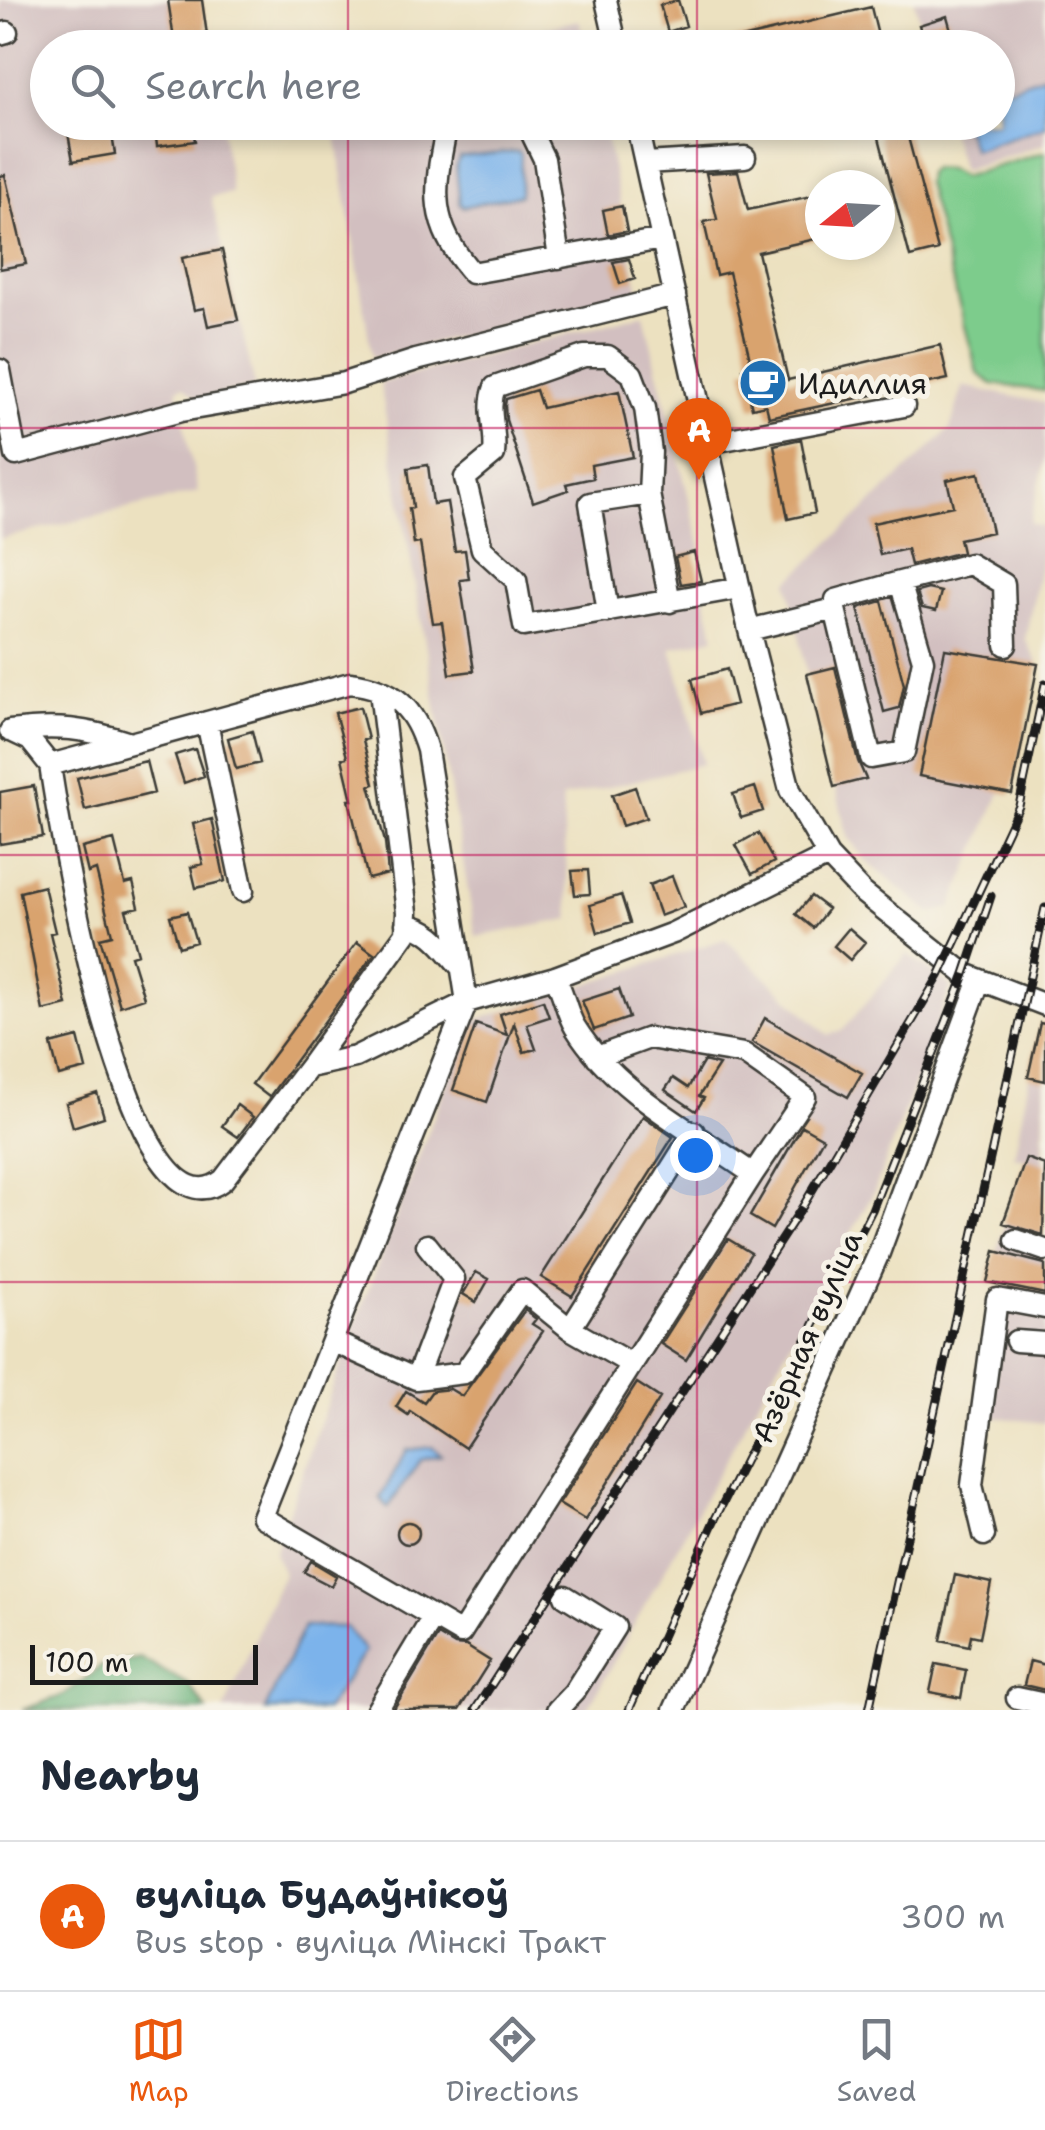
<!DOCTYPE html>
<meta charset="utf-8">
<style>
:root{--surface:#fff;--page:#f6f6f7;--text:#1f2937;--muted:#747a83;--line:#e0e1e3;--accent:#ea580c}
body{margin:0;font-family:"Shantell Sans",sans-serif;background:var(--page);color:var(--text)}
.compass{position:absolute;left:805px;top:170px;width:90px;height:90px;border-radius:50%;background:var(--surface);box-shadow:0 5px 15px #0003;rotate:252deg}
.scale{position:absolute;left:30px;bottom:25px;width:228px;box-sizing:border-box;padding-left:10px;border:5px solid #1c1c1c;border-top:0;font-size:28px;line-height:35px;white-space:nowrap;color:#1c1c1c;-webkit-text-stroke:8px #f7f3e8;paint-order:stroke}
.you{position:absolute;left:695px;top:1155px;width:35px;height:35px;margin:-25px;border:8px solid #fff;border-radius:50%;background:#1a73e8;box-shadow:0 0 0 15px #1a73e833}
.badge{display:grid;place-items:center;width:65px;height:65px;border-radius:50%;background:var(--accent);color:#fff;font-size:32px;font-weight:700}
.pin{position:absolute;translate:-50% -82px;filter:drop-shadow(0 2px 5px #0008)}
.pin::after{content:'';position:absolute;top:52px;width:35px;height:30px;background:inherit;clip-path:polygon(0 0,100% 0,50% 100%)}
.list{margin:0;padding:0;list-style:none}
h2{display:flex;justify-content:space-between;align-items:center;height:130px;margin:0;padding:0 40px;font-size:42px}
h2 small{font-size:32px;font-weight:400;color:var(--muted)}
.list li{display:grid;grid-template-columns:65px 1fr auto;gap:30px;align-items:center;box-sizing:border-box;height:150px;padding:0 40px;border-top:2px solid var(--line)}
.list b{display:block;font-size:38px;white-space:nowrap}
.list p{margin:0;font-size:32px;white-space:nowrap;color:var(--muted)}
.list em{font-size:32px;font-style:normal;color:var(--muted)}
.icon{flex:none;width:55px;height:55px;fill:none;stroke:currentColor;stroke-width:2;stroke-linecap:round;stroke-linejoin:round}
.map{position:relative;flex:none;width:1045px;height:1710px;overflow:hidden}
.search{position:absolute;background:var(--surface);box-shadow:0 5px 15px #0003;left:30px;right:30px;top:30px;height:110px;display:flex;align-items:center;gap:25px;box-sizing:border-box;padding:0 35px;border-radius:55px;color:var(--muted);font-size:38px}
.sheet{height:280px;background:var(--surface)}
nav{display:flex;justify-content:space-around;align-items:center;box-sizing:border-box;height:140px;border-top:2px solid var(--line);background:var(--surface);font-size:28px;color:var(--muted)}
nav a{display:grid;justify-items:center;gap:5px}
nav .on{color:var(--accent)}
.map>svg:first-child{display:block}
.industrial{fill:#d2bfc0}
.green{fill:#7dcc8c;stroke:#4c7454;stroke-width:2.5}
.forest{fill:#66b078;stroke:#41664a;stroke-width:2.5}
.water{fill:#7cb3eb;stroke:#4c6884;stroke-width:2.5}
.building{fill:#d9a36e}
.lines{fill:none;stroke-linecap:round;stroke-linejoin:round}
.minor-casing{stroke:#3b3a35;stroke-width:25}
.minor{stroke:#fff;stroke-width:20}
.rail-casing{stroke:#1c1c1c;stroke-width:9}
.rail{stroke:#f7f3e8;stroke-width:5;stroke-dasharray:15;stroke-linecap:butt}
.grid{fill:none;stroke:#c2185b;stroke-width:2.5;stroke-opacity:0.55}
.labels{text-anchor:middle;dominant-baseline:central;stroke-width:10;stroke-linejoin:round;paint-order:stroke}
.poi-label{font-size:30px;fill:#1c1c1c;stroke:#f7f3e8;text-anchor:start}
.street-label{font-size:30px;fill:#1c1c1c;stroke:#f7f3e8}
</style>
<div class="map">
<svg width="1045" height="1710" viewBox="0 0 1045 1710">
<rect width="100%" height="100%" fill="#f7f3e8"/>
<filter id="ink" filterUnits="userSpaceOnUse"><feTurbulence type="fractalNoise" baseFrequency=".01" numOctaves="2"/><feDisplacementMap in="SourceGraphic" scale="20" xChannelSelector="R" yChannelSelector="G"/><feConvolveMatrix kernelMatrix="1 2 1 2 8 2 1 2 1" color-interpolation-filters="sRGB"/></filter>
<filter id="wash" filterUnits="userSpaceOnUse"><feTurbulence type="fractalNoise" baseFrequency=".0048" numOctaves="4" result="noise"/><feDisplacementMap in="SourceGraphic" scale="40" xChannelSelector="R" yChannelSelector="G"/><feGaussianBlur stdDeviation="2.25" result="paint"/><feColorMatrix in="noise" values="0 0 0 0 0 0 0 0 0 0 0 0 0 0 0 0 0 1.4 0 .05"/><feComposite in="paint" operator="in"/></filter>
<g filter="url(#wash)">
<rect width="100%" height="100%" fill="#ece1c0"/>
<path class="industrial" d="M 0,0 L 202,0 L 209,47 L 48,48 L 48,122 L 221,123 L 232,193 L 211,197 L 255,386 L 198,399 L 183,387 L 177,389 L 198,492 L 0,539 Z
M 914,0 L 1045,0 L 1045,144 L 962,171 L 948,123 L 998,122 L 998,48 L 926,47 Z
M 579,20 L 586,47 L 464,47 Z
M 334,123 L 603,123 L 639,291 L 372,358 Z
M 644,314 L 701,548 L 694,553 L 715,637 L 671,648 L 703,764 L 562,798 L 570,919 L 476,937 L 380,383 Z
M 963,386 L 1045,403 L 1045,460 L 1030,523 L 1045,527 L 1045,544 L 1025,639 L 1038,664 L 1011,794 L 1000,793 L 951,908 L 931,913 L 865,860 L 848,837 L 807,674 L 788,582 L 950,429 Z
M 725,939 L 828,1035 L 843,1030 L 907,954 L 951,986 L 874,1192 L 587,1710 L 224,1710 L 283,1573 L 274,1553 L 351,1335 L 470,1022 Z
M 1037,1036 L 1045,1038 L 1042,1235 L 1045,1297 L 987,1282 L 1025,1159 L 1014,1156 Z
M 1006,1309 L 1045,1320 L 1045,1423 L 994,1417 L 990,1409 Z"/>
<path class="green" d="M 1045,152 L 1045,391 L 993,384 L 978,374 L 926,183 L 927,173 L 932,168 L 948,169 L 962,177 Z"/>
<path class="forest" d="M 140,1658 L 188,1684 L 207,1710 L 22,1710 L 64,1695 L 103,1665 Z"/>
<path class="water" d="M 1045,75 L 1045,126 L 973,150 L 963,123 L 998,122 L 998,91 Z
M 518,151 L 521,154 L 520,195 L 463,207 L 460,204 L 456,165 L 460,157 Z
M 432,1447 L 441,1455 L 420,1460 L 388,1508 L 380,1498 L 407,1450 Z
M 304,1626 L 346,1627 L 365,1651 L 326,1710 L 265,1710 Z"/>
<g id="blocks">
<path class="building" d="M 168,0 L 202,0 L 208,42 L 175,46 Z
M 678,0 L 686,26 L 668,32 L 660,5 Z
M 871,7 L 881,48 L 721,48 L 720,43 Z
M 947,16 L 956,48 L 926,48 L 919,25 Z
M 66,122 L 110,122 L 115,154 L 73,161 Z
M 154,122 L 192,122 L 195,141 L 157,146 Z
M 875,122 L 904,122 L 938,250 L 910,257 Z
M 738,171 L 748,210 L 820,194 L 820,238 L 758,252 L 788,380 L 940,345 L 948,379 L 769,417 L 766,405 L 752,408 L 743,369 L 752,367 L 729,272 L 716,275 L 704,222 L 717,219 L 706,173 Z
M 5,175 L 26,264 L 0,269 L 0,176 Z
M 622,206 L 627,231 L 608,235 L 603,210 Z
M 222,250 L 238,320 L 208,326 L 204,308 L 194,310 L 182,258 Z
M 629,259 L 635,279 L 620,284 L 613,262 Z
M 536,390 L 542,408 L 619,391 L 633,457 L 591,465 L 593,478 L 566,484 L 568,490 L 533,502 L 506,420 L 505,405 L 506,399 Z
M 801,439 L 815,513 L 788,519 L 774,445 Z
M 428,465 L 433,504 L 447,502 L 455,551 L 465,550 L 469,579 L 460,580 L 474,671 L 450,674 L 442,622 L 433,623 L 420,543 L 414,544 L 409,508 L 413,507 L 408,468 Z
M 979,473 L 992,532 L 959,539 L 962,552 L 911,565 L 907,549 L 880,555 L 873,523 L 953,506 L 947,480 Z
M 694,552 L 701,581 L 681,584 L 675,557 Z
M 928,589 L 941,592 L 936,611 L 922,608 L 917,592 Z
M 882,601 L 904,685 L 899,708 L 884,712 L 858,608 Z
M 945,649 L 1038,664 L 1012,794 L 919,776 Z
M 835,667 L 858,761 L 866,779 L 834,787 L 807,674 Z
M 727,669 L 736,704 L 701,713 L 692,679 Z
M 360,707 L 368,739 L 363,740 L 374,784 L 370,785 L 385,842 L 388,874 L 368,879 L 349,800 L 352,800 L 342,758 L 347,757 L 335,713 Z
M 252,731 L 260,763 L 236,769 L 228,738 Z
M 195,749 L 204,776 L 184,783 L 175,755 Z
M 146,761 L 154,793 L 85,810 L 77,778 Z
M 34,786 L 43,837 L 0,844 L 0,792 Z
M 635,787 L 646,818 L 622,826 L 612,795 Z
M 755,787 L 763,811 L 741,818 L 733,794 Z
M 212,819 L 225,881 L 196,888 L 191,867 L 203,864 L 193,824 Z
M 758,833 L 774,862 L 752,874 L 736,845 Z
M 114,840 L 125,884 L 133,882 L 139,907 L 126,910 L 138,954 L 131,956 L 144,998 L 120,1006 L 100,938 L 112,935 L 96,870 L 88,873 L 82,848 Z
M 588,870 L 590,894 L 575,895 L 572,871 Z
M 672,876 L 684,907 L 660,916 L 649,885 Z
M 44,886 L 55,932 L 50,933 L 67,1005 L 43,1011 L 20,892 Z
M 621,895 L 630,923 L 598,933 L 590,905 Z
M 811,896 L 828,909 L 813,928 L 796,914 Z
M 187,912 L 196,942 L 179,947 L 170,916 Z
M 849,928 L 865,942 L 850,960 L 834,946 Z
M 357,942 L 374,954 L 269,1097 L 252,1084 Z
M 619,989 L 629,1018 L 594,1030 L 582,1001 Z
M 543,1000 L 549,1017 L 527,1024 L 536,1049 L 524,1052 L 514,1023 L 487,1102 L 453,1090 L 476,1024 L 507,1035 L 500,1014 Z
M 765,1018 L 862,1073 L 848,1097 L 752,1042 Z
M 1040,1023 L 1045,1024 L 1045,1081 L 1028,1077 Z
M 78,1037 L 86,1069 L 59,1076 L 51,1044 Z
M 704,1061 L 719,1065 L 699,1096 L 704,1098 L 696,1111 L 665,1090 L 673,1078 L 688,1088 Z
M 97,1093 L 104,1117 L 73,1127 L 66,1103 Z
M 237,1105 L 253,1117 L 238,1137 L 222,1126 Z
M 643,1116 L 673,1137 L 572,1296 L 541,1277 Z
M 802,1126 L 823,1138 L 772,1229 L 750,1216 Z
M 1026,1158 L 1045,1165 L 1043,1235 L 1003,1223 Z
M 728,1239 L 751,1253 L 686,1360 L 661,1344 Z
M 995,1251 L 1045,1264 L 1045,1294 L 987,1282 Z
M 476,1272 L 489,1279 L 476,1302 L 463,1294 Z
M 525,1310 L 536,1319 L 532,1324 L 543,1331 L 465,1448 L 410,1411 L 408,1415 L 396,1407 L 406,1391 L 424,1402 L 432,1391 L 450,1389 L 462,1396 Z
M 637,1383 L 660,1398 L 585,1520 L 559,1504 Z
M397 1533a11 11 0 1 1 22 0a11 11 0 1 1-22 0Z
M 311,1561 L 336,1576 L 331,1586 L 304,1572 Z
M 955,1575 L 991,1583 L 980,1637 L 971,1635 L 969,1646 L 941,1640 Z
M 438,1635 L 455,1645 L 466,1646 L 490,1661 L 459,1710 L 393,1710 Z
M 1030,1661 L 1045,1665 L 1045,1690 L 1024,1685 Z
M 936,1664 L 966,1670 L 961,1698 L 930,1692 Z"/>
</g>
</g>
<g filter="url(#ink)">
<use href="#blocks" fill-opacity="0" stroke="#3b3a35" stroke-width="2.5"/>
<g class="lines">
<g class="minor-casing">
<path id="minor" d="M 606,0 L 617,48
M 0,34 L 7,32
M 458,122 L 446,130 C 433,192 429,223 472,273 L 662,239
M 514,122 L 530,130 L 544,159 L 559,258
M 636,122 L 749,630 L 790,790 L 828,856 L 862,892 L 965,974 L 1045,1005
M 645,163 L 745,157
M 0,370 L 16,455 L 181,411 L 344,383 L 416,360 L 675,295
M 708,443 L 904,406
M 900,582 L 970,564 L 1004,584 L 1006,645
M 670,602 L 649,494 L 651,452 L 645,408 L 632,374 L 608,356 L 584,356 L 495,387 C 486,411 497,429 494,454 L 465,478 L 482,549 L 516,580 L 524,626 L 740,588
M 608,612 L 590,503 L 649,494
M 749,630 L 835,609 L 871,758 L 904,752 L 923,660 L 900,582 L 836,600 L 835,609
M 207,722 L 243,891
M 10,731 C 56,725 86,728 130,743
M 11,731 L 30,740 L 50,765
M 406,924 C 431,928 444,948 460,966
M 555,977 C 564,993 566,1012 575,1027 C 616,1093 691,1130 753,1174 L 461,1633 L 262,1517 L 467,1002 L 427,750 C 415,709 395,688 350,683 L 50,765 C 58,820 128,1253 223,1180 L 309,1067 L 355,1057 L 467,1002 L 555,977 L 673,933 L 828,856
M 597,1057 L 649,1038 L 744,1054 L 805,1097 L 753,1174
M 309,1067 L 406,933 L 407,912 L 380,691
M 1016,1240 L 1045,1250
M 1016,1341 L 1045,1343
M 334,1342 L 416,1379 L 464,1373 L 522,1290 L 570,1329
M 631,1364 L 570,1329 L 694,1132
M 416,1379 L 454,1279 L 427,1245
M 984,1535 L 972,1485 L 997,1299 L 1045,1308
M 1017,1698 L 1045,1704
M 377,1710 L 433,1617
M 557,1710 L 574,1692 L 615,1627 L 565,1596
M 674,1710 L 879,1253 L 979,982"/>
</g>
<use href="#minor" class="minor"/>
<g class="rail-casing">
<path id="rail" d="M 475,1710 L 803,1206 L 939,976 L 1019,806 L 1045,684
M 629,1710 L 714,1521 L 872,1210 L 965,974 L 991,896
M 869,1710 L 1045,908"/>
</g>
<use href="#rail" class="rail"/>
</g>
</g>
<path class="grid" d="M 348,0 L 348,48M 697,0 L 697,48M 348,122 L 348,1710M 697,122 L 697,1710M 0,428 L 1045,428M 0,855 L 1045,855M 0,1282 L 1045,1282"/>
<defs>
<g id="cafe-disc" transform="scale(2.5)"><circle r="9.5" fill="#1f6fb2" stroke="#f7f3e8"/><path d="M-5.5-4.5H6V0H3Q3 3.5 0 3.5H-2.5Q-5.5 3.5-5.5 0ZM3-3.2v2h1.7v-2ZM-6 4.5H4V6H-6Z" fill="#fff"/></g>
</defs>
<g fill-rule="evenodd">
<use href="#cafe-disc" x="763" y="383"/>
</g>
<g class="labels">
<g class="poi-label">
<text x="798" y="383">Идиллия</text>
</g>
<g class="street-label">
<text transform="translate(807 1337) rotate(-66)">Азёрная вуліца</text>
</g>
</g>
</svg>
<svg class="compass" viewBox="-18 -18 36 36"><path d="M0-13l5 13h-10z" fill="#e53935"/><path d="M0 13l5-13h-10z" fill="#747a83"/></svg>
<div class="scale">100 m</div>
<div class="you"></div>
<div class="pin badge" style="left:699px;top:480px">A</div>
<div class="search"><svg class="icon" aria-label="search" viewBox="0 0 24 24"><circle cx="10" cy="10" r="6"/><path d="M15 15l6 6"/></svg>Search here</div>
</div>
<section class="sheet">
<h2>Nearby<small></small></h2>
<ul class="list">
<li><span class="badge">A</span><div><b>вуліца Будаўнікоў</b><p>Bus stop · вуліца Мінскі Тракт</p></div><em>300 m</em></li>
</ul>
</section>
<nav>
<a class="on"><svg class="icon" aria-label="map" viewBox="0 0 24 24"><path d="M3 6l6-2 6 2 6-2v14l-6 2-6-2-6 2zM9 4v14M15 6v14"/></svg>Map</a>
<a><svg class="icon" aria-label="directions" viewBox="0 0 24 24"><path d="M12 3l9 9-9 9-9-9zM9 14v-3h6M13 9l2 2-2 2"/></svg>Directions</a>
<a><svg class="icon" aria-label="saved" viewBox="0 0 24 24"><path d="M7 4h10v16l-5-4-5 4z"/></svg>Saved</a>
</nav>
